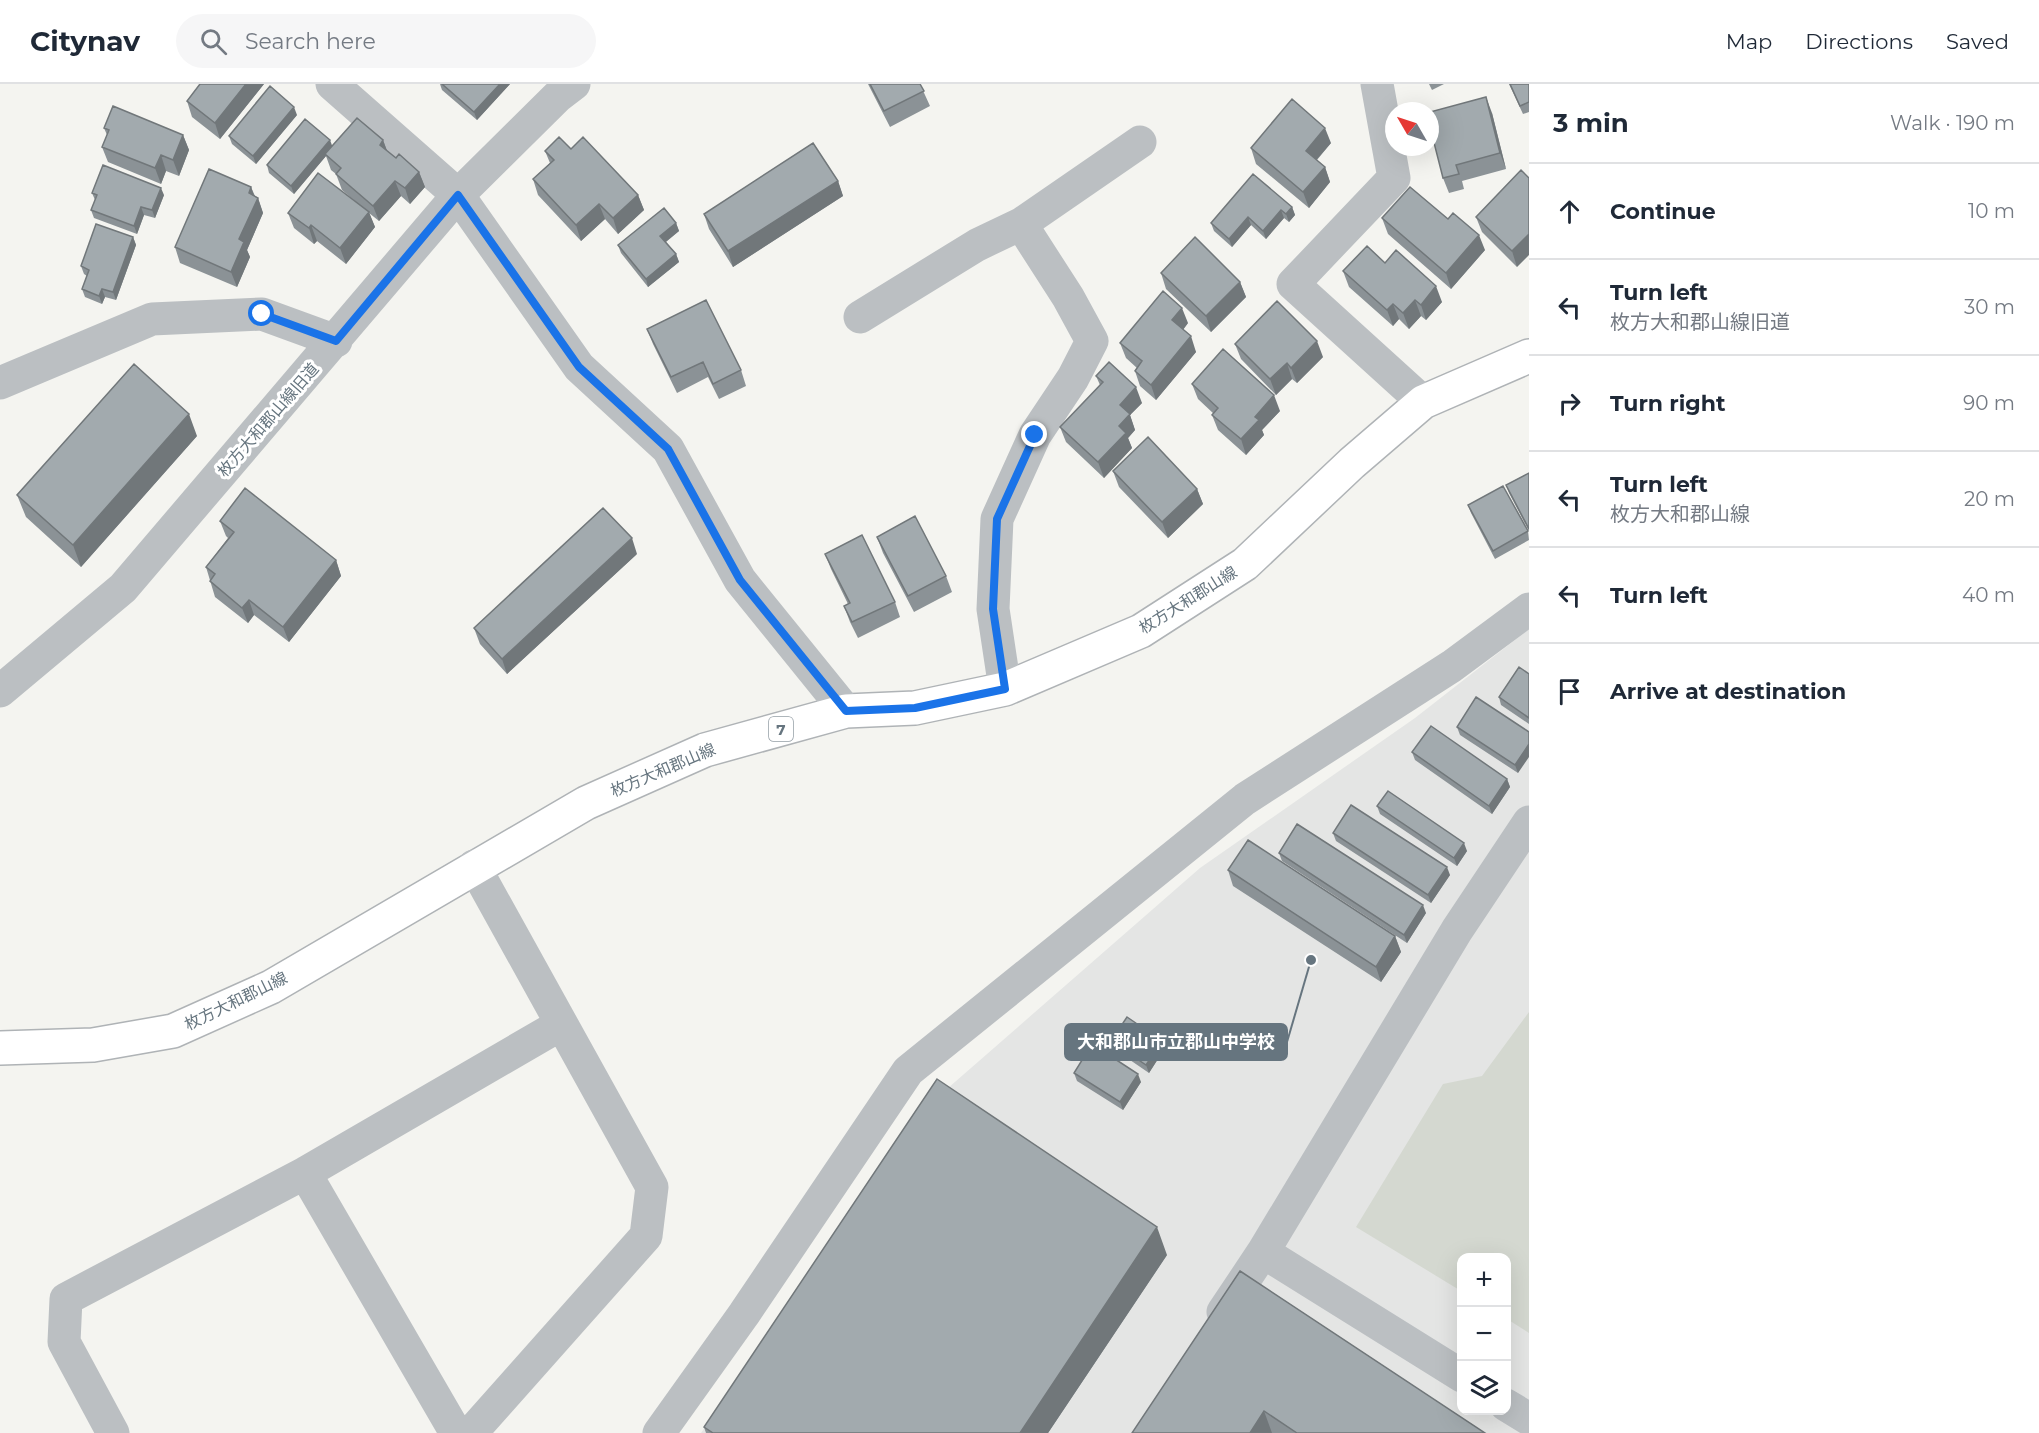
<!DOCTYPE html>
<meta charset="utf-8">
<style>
:root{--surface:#fff;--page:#f6f6f7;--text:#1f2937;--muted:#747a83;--line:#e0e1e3}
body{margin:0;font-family:Montserrat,"Noto Sans JP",sans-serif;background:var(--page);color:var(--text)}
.controls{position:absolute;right:18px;bottom:18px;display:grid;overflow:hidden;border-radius:12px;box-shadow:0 6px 24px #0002}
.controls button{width:54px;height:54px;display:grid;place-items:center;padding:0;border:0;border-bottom:2px solid var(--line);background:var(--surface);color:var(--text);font:30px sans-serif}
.compass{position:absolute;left:1385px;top:18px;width:54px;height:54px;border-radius:50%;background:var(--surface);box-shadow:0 6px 24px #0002;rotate:309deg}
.stop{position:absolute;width:18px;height:18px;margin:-14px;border:4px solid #1a73e8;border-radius:50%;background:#fff}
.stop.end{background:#1a73e8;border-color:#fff;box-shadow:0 2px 6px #0008}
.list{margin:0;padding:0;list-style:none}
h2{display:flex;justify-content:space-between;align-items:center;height:78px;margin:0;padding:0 24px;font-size:26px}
h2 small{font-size:20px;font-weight:400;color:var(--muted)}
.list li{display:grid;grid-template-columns:39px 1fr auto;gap:18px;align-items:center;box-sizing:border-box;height:96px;padding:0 24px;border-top:2px solid var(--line)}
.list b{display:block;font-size:22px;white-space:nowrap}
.list p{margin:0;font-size:20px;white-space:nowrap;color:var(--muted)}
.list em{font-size:20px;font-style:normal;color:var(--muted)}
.icon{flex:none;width:33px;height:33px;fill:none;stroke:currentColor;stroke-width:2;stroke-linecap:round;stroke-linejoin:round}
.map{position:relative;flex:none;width:1529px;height:1349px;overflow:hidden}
header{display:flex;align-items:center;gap:36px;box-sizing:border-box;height:84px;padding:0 30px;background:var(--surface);border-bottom:2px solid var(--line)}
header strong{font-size:28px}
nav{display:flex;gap:33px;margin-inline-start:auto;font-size:21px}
.search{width:420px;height:54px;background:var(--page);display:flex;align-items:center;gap:15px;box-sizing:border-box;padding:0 21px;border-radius:33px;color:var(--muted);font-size:22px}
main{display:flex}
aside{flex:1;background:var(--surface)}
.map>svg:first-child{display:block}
.built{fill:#e4e5e4;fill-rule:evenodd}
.park{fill:#d4d8d0}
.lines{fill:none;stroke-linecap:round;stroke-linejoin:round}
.major-casing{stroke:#afb3b6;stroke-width:36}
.minor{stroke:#bbbfc2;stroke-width:33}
.major{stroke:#fff;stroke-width:33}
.wall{fill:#8b9296}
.shaded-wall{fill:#71777a}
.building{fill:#a2aaae;stroke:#71777a;stroke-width:1.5}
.route{stroke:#1a73e8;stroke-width:8}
.labels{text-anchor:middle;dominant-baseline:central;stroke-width:6;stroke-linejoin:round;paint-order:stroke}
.shield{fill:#fff;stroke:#949ea5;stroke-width:1.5}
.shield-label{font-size:15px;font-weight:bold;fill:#66757f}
.street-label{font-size:16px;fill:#66757f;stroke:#fff}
.leader{fill:none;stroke:#66757f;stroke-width:2}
.callout-dot{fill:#66757f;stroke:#fff;stroke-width:2}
.callout{fill:#66757f;stroke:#66757f;stroke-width:2}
.callout-label{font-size:18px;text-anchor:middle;font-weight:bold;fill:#fff}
</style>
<header>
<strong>Citynav</strong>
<div class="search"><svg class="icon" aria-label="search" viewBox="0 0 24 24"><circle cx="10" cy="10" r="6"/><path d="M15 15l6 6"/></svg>Search here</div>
<nav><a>Map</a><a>Directions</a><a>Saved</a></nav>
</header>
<main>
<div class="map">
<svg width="1529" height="1349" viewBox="0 0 1529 1349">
<rect width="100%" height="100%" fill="#f4f4f0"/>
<path class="built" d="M 1529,545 L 1529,1349 L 701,1349 L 932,1018 L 1200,784 L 1415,634 ZM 1462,1174 L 1506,1174 L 1506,1326 L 1462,1326 Z"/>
<path class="park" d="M 1529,928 L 1529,1249 L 1507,1235 L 1506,1174 L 1462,1174 L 1461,1207 L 1356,1143 L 1443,1000 L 1482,992 Z"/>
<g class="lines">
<g class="major-casing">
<path id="major" d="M 0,964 L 93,961 L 173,947 L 271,903 L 586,719 L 705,666 L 846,627 L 915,624 L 1005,605 L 1141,547 L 1245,480 L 1352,379 L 1423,318 L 1529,272"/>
</g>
<path class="minor" d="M 332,0 L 458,111 L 579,283 L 668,365 L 740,496 L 846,627
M 1377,0 L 1394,94 L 1293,200 L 1423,318
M 860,233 L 977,161 L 1021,140 L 1140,58
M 0,299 L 152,235 L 262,230 L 336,257
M 1005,605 L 993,525 L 997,435 L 1035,351 L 1073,294 L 1092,257 L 1068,213 L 1021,140
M 0,607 L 123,504 L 458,111 L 557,13 L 574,0
M 305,1089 L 456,1349
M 1263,1168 L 1457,846 L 1529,738
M 1223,1228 L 1263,1168 L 1462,1292
M 1506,1321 L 1529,1335
M 113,1349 L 64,1258 L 66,1215 L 305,1089 L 560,941
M 471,1349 L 646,1152 L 652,1103 L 474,782
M 659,1349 L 744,1230 L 908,987 L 1245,715 L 1452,582 L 1529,525"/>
<use href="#major" class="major"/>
</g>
<path class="wall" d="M 200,0 L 264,0 L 220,55 L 192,33 L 187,17 Z
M 440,0 L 510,0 L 477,36 L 442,6 Z
M 868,0 L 920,0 L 930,22 L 890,43 Z
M 1429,0 L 1444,0 L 1432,6 Z
M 1509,0 L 1529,0 L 1529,28 L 1523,30 Z
M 1492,29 L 1506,85 L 1462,97 L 1464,105 L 1449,109 L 1443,94 Z
M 297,31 L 256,80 L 232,60 L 229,52 Z
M 104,44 L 183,51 L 189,66 L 179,92 L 166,87 L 161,100 L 108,78 L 102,63 L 107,51 Z
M 383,56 L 387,67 L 396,74 L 419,88 L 425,103 L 410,120 L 401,112 L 379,137 L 369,129 L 375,143 L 346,180 L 317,157 L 314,160 L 294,144 L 288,129 L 356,118 L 342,106 L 336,90 L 331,86 L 326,72 L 294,110 L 269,89 L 267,81 L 332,62 Z
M 1331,59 L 1317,76 L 1325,83 L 1330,98 L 1309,124 L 1256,80 L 1251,64 Z
M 571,65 L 638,111 L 644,126 L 618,150 L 605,135 L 581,157 L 538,111 L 533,95 L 550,79 L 545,67 Z
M 1521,86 L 1517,183 L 1482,148 L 1476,133 Z
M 838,97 L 843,112 L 733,183 L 709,145 L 704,130 Z
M 251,103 L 255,112 L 258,114 L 263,129 L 247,166 L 250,173 L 237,203 L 180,179 L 175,163 Z
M 92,109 L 164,111 L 155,134 L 144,131 L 137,150 L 94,134 L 91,126 L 95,116 Z
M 1292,123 L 1295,131 L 1289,138 L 1284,134 L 1266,155 L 1251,141 L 1232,163 L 1214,147 L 1211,139 Z
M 1382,134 L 1485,166 L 1451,205 L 1388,150 Z
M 676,139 L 679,147 L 666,158 L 676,170 L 679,178 L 648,203 L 621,169 L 618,161 Z
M 133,153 L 136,161 L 116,216 L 105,213 L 102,220 L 85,213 L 82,205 L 87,192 L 84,190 L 81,182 Z
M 1385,179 L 1442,218 L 1426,236 L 1421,232 L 1409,245 L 1399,235 L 1393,242 L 1349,203 L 1343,187 Z
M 1161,189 L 1240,198 L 1246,213 L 1211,248 L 1166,205 Z
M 1188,239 L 1183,246 L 1196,268 L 1156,316 L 1140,302 L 1135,287 L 1137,284 L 1126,274 L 1120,259 Z
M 647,245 L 741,286 L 746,302 L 719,315 L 708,293 L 677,309 L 653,260 Z
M 1235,260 L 1323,273 L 1297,299 L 1292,295 L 1276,311 L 1241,275 Z
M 1096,292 L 1142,319 L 1130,331 L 1135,346 L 1128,354 L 1132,364 L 1104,394 L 1066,358 L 1060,343 L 1100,301 Z
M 1192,300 L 1280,327 L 1262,346 L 1264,351 L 1246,371 L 1218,346 L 1212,331 L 1214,330 L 1198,315 Z
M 197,352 L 81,483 L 26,433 L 17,411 Z
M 1113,387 L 1197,405 L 1203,420 L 1168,454 L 1119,403 Z
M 1529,389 L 1529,447 L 1509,409 L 1506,401 Z
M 1468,421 L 1528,447 L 1529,456 L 1495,475 L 1471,429 Z
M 220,437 L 336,476 L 341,492 L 289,558 L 254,531 L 248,539 L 215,513 L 206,483 L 228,454 L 226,452 Z
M 877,453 L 946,492 L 952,508 L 914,528 L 883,469 Z
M 637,470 L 507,590 L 480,560 L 474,544 Z
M 825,470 L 895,518 L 900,533 L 858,554 L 850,538 L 844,522 L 848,520 L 831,485 Z
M 1529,590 L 1529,640 L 1501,621 L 1499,613 Z
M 1457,643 L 1529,648 L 1518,689 L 1460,651 Z
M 1412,668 L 1507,695 L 1510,703 L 1492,730 L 1415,676 Z
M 1377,722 L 1467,767 L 1457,782 L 1380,730 Z
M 1333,749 L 1450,791 L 1431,819 L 1336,757 Z
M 1279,769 L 1426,829 L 1407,859 L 1282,777 Z
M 1228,786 L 1395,852 L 1401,868 L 1381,898 L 1233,802 Z
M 1111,957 L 1165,964 L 1149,989 L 1114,965 Z
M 1074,989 L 1141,998 L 1123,1026 L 1077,997 Z
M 1167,1171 L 1048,1349 L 706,1349 L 704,1343 Z
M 1240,1187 L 1485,1349 L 1132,1349 Z"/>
<path class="shaded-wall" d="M 246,0 L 264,0 L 220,55 L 215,39 Z
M 500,0 L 510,0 L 477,36 L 474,28 Z
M 1486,13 L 1492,29 L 1506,85 L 1500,69 Z
M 294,23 L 297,31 L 256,80 L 253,72 Z
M 1325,44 L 1331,59 L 1311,82 L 1306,67 Z
M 183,51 L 189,66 L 179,92 L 173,76 Z
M 330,56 L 333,64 L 325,70 L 326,72 L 294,110 L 291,102 Z
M 383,56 L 389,72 L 380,61 Z
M 161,71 L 166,87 L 161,100 L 155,84 Z
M 1325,83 L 1330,98 L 1309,124 L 1303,108 Z
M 419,88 L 425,103 L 410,120 L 405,104 Z
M 395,97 L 401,112 L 379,137 L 373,122 Z
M 838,97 L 843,112 L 733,183 L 728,167 Z
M 251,103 L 256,117 L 258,114 L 263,129 L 247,166 L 250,173 L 237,203 L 231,188 L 239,155 L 249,109 Z
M 161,104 L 164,111 L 155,134 L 152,126 Z
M 638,111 L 644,126 L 618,150 L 613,134 Z
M 599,120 L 605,135 L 581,157 L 576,141 Z
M 141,123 L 144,131 L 137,150 L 134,142 Z
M 1292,123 L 1295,131 L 1289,138 L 1286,130 Z
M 1281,126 L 1284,134 L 1266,155 L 1263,147 Z
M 369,128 L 375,143 L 346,180 L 340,164 Z
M 1248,133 L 1251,141 L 1232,163 L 1229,155 Z
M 676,139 L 679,147 L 663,160 L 660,152 Z
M 311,141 L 317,157 L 314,160 L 309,144 Z
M 1529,150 L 1529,171 L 1517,183 L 1512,167 Z
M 1479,151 L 1485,166 L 1451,205 L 1446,189 Z
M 133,153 L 136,161 L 116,216 L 113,208 Z
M 676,170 L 679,178 L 648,203 L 646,195 Z
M 1240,198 L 1246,213 L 1211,248 L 1206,232 Z
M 1436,202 L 1442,218 L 1426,236 L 1421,221 Z
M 102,205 L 105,213 L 102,220 L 99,212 Z
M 1415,216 L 1421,232 L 1409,245 L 1403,229 Z
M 1393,220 L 1399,235 L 1393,242 L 1387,226 Z
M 1182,224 L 1188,239 L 1178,252 L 1172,236 Z
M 1191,252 L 1196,268 L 1156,316 L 1151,301 Z
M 1317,257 L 1323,273 L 1297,299 L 1291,284 Z
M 1287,279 L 1292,295 L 1276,311 L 1270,295 Z
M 1136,303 L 1142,319 L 1130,331 L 1135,346 L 1128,354 L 1132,364 L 1104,394 L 1098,378 L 1120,321 Z
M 1274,311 L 1280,327 L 1262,346 L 1264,351 L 1246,371 L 1241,355 L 1255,333 Z
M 189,330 L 197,352 L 81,483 L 73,461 Z
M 1197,405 L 1203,420 L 1168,454 L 1162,438 Z
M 632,454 L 637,470 L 507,590 L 502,575 Z
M 336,476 L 341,492 L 289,558 L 283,543 Z
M 249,516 L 254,531 L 248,539 L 242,524 Z
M 1529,660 L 1529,673 L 1518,689 L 1515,681 Z
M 1507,695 L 1510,703 L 1492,730 L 1489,722 Z
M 1464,759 L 1467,767 L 1457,782 L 1454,774 Z
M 1447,783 L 1450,791 L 1431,819 L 1428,811 Z
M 1423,821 L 1426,829 L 1407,859 L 1404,851 Z
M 1395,852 L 1401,868 L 1381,898 L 1376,883 Z
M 1162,957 L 1165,964 L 1149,989 L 1146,981 Z
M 1138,990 L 1141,998 L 1123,1026 L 1120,1018 Z
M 1157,1143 L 1167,1171 L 1048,1349 L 1020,1349 Z
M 1264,1327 L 1272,1349 L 1250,1349 Z"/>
<path class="building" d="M 200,0 L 246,0 L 215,39 L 187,17 Z
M 442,0 L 500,0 L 474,28 Z
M 870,0 L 920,0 L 924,7 L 884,27 Z
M 1510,0 L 1529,0 L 1529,18 L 1520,22 Z
M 270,2 L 294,23 L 253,72 L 229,52 Z
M 1486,13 L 1500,69 L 1456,81 L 1459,90 L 1443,94 L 1430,43 L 1430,28 Z
M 1292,15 L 1325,44 L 1306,67 L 1325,83 L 1303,108 L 1251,64 Z
M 113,22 L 183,51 L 173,76 L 161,71 L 155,84 L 102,63 L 109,46 L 104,44 Z
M 357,34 L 383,56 L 380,61 L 396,74 L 399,70 L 419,88 L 405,104 L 395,97 L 373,122 L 336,90 L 341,84 L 325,70 Z
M 305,35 L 330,56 L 291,102 L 267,81 Z
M 559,53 L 571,65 L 583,53 L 638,111 L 613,134 L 599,120 L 576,141 L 533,95 L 554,76 L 545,67 Z
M 813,59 L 838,97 L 728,167 L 704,130 Z
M 103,81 L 161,104 L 152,126 L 141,123 L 134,142 L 91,126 L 97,111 L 92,109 Z
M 209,85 L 251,103 L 249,109 L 258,114 L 239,155 L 244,158 L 231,188 L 175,163 Z
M 1521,86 L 1529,94 L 1529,150 L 1512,167 L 1476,133 Z
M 318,89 L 369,128 L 340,164 L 311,141 L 309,144 L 288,129 Z
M 1253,90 L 1292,123 L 1286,130 L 1281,126 L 1263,147 L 1248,133 L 1229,155 L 1211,139 Z
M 1410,103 L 1448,135 L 1453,129 L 1479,151 L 1446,189 L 1382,134 Z
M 664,124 L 676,139 L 660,152 L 676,170 L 646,195 L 618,161 Z
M 96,140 L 133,153 L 113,208 L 102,205 L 99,212 L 82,205 L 89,186 L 81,182 Z
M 1195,153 L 1240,198 L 1206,232 L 1161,189 Z
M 1367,162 L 1385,179 L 1396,166 L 1436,202 L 1421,221 L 1415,216 L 1403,229 L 1393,220 L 1387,226 L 1343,187 Z
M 1163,207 L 1182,224 L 1172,236 L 1191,252 L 1151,301 L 1135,287 L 1142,277 L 1120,259 Z
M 706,216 L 741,286 L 713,300 L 703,278 L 671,293 L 647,245 Z
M 1277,217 L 1317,257 L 1291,284 L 1287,279 L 1270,295 L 1235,260 Z
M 1223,265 L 1274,311 L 1255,333 L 1259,336 L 1241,355 L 1212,331 L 1218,324 L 1192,300 Z
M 1109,278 L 1136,303 L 1120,321 L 1130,330 L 1119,342 L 1126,349 L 1098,378 L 1060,343 L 1103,298 L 1096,292 Z
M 134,280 L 189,330 L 73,461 L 17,411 Z
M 1148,353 L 1197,405 L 1162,438 L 1113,387 Z
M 1529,389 L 1529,445 L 1506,401 Z
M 1503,402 L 1528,447 L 1493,467 L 1468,421 Z
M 245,404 L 336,476 L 283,543 L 249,516 L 242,524 L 210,497 L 215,490 L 206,483 L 234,448 L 220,437 Z
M 603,424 L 632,454 L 502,575 L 474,544 Z
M 915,432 L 946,492 L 908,512 L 877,453 Z
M 862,451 L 895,518 L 852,538 L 844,522 L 850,519 L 825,470 Z
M 1519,583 L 1529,590 L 1529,634 L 1499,613 Z
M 1476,613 L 1529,648 L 1529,660 L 1515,681 L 1457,643 Z
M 1431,642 L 1507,695 L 1489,722 L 1412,668 Z
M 1388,707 L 1464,759 L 1454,774 L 1377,722 Z
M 1351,721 L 1447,783 L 1428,811 L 1333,749 Z
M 1297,740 L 1423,821 L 1404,851 L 1279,769 Z
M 1248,756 L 1395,852 L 1376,883 L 1228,786 Z
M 1127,933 L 1162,957 L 1146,981 L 1111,957 Z
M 1092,960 L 1138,990 L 1120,1018 L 1074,989 Z
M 937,995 L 1157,1143 L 1020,1349 L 713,1349 L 704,1343 Z
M 1240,1187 L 1485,1349 L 1297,1349 L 1264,1327 L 1250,1349 L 1132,1349 Z"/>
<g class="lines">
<path class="route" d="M 262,230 L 336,257 L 458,111 L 579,283 L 668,365 L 740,496 L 846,627 L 915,624 L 1005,605 L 993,525 L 997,435 L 1035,351"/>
</g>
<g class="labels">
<rect class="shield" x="769" y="633" width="24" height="24" rx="4.5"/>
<g class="shield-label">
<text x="781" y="645">7</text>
</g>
<g class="street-label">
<text transform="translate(268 336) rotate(-49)">枚方大和郡山線旧道</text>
<text transform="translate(1188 516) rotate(-32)">枚方大和郡山線</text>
<text transform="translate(663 686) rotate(-23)">枚方大和郡山線</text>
<text transform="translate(236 917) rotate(-26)">枚方大和郡山線</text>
</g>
</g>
<path class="leader" d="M1311 876L1287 958"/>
<circle class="callout-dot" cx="1311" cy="876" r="6"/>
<rect class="callout" x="1065" y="940" width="222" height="36" rx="6"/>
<g class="callout-label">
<text x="1176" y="964">大和郡山市立郡山中学校</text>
</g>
</svg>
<div class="controls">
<button>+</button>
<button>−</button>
<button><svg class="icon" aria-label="layers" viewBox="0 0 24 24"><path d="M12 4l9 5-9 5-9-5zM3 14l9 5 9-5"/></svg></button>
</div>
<svg class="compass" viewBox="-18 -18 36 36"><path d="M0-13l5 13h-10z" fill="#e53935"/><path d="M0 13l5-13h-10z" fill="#747a83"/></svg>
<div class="stop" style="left:262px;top:230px"></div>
<div class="stop end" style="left:1035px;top:351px"></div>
</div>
<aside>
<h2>3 min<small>Walk · 190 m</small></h2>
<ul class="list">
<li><svg class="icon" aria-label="ahead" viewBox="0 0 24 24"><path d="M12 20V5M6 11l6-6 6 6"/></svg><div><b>Continue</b></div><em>10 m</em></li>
<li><svg class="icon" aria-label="left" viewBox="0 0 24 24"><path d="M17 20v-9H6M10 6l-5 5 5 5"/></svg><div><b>Turn left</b><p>枚方大和郡山線旧道</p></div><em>30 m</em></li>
<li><svg class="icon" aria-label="right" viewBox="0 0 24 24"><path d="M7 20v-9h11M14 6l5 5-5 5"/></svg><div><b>Turn right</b></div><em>90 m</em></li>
<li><svg class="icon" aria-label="left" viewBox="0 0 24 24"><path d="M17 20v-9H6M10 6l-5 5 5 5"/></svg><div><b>Turn left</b><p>枚方大和郡山線</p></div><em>20 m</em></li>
<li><svg class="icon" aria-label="left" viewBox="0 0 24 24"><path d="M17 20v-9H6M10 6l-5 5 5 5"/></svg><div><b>Turn left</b></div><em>40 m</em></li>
<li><svg class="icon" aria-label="arrive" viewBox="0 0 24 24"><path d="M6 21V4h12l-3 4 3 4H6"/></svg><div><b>Arrive at destination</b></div></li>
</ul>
</aside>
</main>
